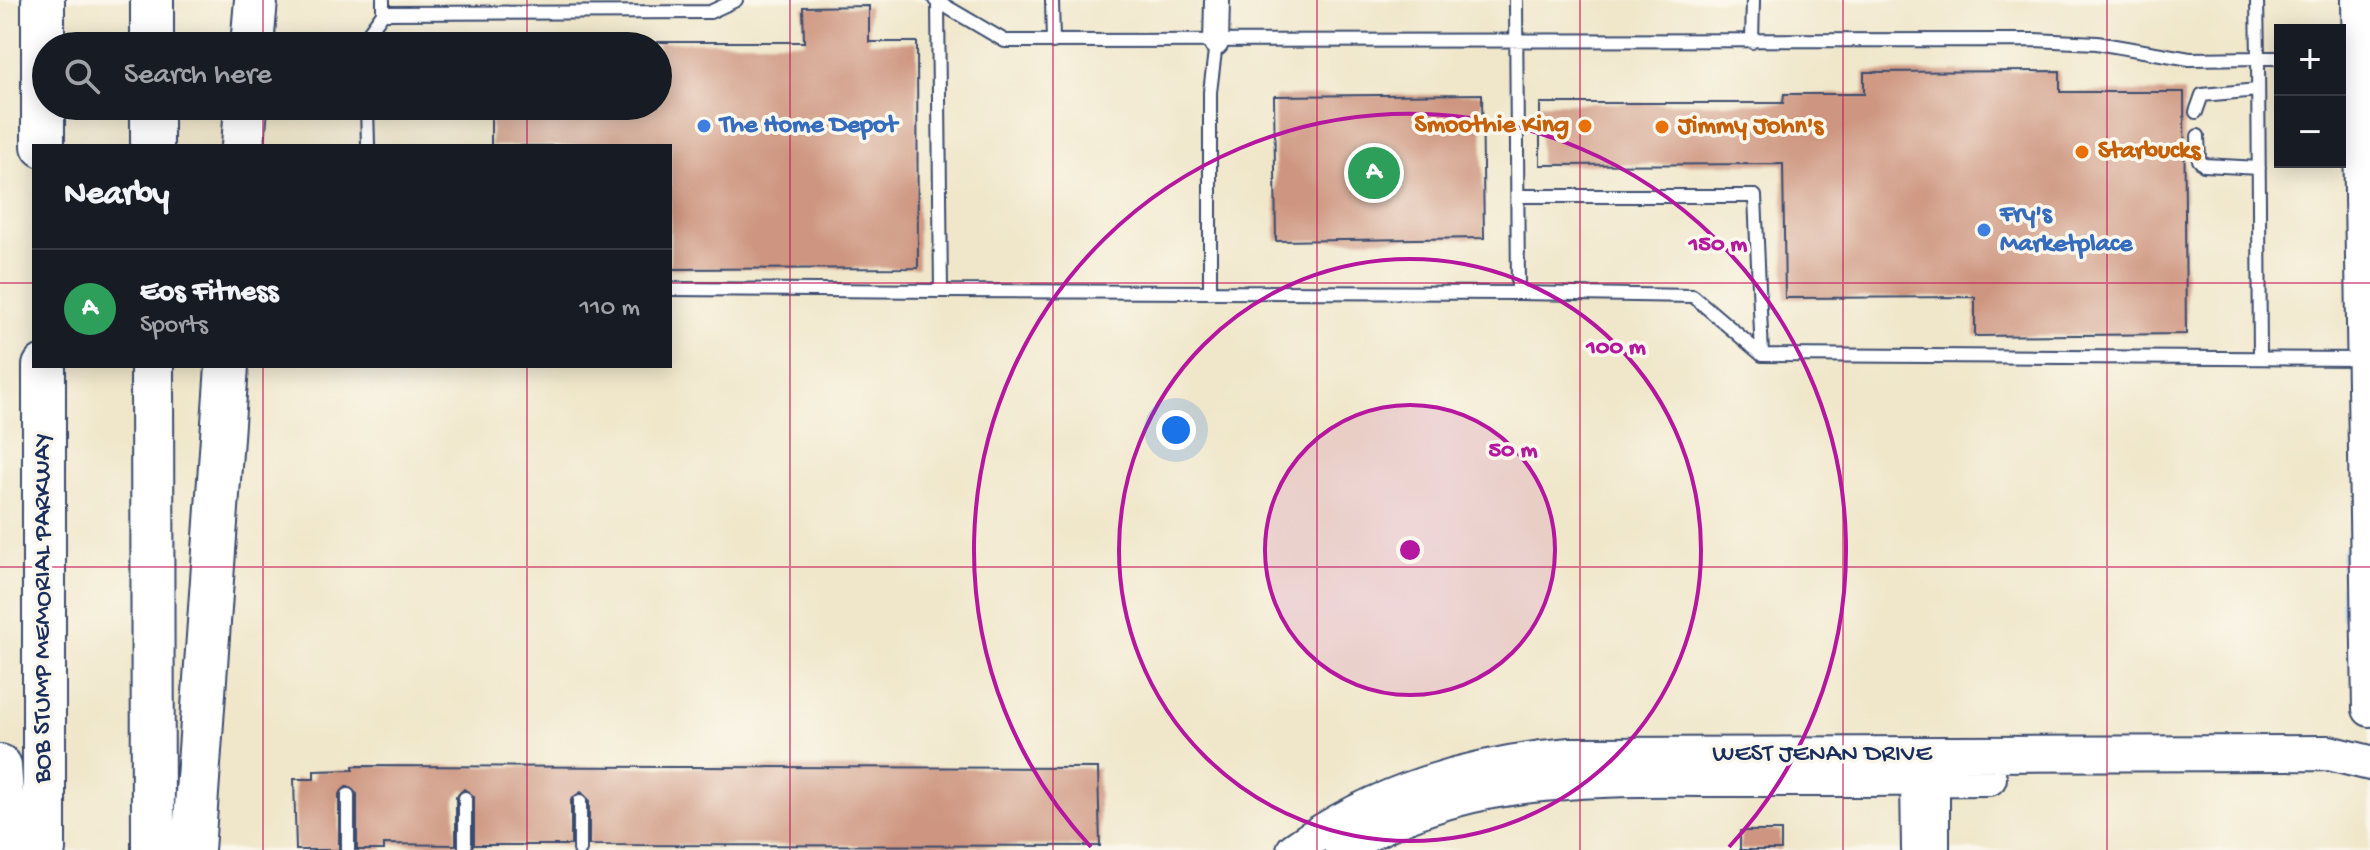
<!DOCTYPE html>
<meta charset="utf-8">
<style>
:root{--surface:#171b24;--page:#20242c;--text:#f1f3f6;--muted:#9ea1a6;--line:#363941;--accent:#b45309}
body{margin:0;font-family:"Gochi Hand",sans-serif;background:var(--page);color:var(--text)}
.controls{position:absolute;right:24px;top:24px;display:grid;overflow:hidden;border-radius:0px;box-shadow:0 4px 20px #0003}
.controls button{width:72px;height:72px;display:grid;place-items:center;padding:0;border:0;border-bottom:2px solid var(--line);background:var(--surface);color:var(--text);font:40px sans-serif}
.you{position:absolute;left:1176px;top:430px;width:28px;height:28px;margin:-20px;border:6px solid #fff;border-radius:50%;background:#1a73e8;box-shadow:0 0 0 12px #1a73e833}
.badge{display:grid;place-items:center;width:52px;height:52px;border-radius:50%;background:var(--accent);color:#fff;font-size:26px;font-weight:700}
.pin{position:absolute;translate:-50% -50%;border:4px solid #fff;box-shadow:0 2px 8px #0006}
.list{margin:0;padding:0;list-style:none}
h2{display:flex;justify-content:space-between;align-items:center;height:104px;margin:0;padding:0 32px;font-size:34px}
h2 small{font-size:26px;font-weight:400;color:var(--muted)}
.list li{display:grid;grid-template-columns:52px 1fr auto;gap:24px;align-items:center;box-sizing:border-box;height:120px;padding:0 32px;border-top:2px solid var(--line)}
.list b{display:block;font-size:30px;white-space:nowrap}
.list p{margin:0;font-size:26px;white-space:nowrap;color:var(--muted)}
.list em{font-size:26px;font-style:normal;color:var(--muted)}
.icon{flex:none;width:44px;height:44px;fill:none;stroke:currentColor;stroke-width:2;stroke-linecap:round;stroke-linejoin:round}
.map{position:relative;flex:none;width:2370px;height:850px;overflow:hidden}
.search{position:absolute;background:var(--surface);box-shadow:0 4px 20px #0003;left:32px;top:32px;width:640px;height:88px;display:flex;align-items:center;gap:20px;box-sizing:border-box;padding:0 28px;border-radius:44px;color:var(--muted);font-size:30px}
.panel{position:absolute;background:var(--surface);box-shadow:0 4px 20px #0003;left:32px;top:144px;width:640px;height:224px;border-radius:0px}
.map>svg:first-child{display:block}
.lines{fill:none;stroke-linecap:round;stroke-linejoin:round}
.canal{stroke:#80bcf3;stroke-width:20}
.building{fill:#ce9680}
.lane-casing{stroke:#3b4b6e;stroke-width:16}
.street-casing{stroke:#3b4b6e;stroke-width:28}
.secondary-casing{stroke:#3b4b6e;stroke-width:38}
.highway-casing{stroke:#3b4b6e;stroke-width:46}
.lane{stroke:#fff;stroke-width:12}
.street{stroke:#fff;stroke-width:24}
.secondary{stroke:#fff;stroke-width:34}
.highway{stroke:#fff;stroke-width:42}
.grid{fill:none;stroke:#c2185b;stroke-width:2;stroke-opacity:0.55}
.ring{fill:none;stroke:#b5179e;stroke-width:4}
.shop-dot{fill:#3f7fe0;stroke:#fbf7ec;stroke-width:3}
.food-dot{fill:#e8710a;stroke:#fbf7ec;stroke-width:3}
.labels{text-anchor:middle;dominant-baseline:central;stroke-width:7;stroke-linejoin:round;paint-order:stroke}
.shop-label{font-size:26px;font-weight:bold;fill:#366cbe;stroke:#fbf7ec;text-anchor:start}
.food-label{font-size:26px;font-weight:bold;fill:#c56008;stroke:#fbf7ec;text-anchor:start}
.street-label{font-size:26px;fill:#1b2f5e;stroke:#fbf7ec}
.centre{fill:#b5179e;stroke:#fbf7ec;stroke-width:4}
.ring-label{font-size:24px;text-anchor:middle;font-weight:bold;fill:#b5179e;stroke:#fbf7ec;stroke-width:7;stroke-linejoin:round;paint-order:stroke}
</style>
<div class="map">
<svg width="2370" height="850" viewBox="0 0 2370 850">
<rect width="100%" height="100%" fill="#fbf7ec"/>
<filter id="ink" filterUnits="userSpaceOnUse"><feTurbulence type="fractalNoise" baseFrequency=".0125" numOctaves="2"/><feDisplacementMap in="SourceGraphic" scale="16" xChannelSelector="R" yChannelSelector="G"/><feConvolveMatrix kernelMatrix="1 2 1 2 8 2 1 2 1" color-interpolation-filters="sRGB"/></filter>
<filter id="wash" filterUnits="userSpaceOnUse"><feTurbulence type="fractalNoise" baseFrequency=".006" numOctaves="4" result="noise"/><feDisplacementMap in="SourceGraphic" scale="32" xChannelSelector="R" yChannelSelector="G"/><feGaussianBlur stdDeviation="1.8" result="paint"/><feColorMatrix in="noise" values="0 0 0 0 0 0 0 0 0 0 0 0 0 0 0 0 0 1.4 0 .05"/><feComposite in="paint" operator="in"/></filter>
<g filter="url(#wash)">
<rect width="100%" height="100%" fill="#f0e7cb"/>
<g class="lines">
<path class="canal" d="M 2351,614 L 2351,555"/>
</g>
<g id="blocks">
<path class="building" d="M 869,6 L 869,42 L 917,42 L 918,268 L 670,269 L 670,146 L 491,146 L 491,106 L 658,106 L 658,42 L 804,42 L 803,7 Z
M 2060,71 L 2060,92 L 2184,92 L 2186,334 L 1975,336 L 1975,297 L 1785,298 L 1783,164 L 1540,165 L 1540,103 L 1783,103 L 1784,94 L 1864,94 L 1864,72 Z
M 1482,94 L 1484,238 L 1276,241 L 1274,96 Z
M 353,766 L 1098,768 L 1100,846 L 589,845 L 589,800 L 581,792 L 571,800 L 571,845 L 474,845 L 474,797 L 464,789 L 456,797 L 456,845 L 384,844 L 384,850 L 357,850 L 357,794 L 347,786 L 339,794 L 339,850 L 296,850 L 294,779 L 314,779 L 314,771 L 353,770 Z
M 1740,831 L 1781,831 L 1781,850 L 1740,850 Z"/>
</g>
</g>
<g filter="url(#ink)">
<use href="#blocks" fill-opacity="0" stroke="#3b4b6e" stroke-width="2"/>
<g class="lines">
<g class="lane-casing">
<path id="lane" d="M 383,0 L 383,13 L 710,12 L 736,0
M 935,0 L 1005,41 L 2034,40 L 2097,43 L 2190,59 L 2258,58 L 2257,0
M 1052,0 L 1053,42
M 1516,0 L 1518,293 L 1693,296 L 1762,355 L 2364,359
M 938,2 L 941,291 L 1518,293
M 1752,42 L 1753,0
M 367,46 L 367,35 L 383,13
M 367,106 L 368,146
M 2196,112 L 2202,95 L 2258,90
M 2198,136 L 2199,160 L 2204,165 L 2259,168
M 1518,196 L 1755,196 L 1762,355
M 670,289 L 941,291
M 1210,291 L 1210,92 L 1216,43
M 2260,358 L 2258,58 L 2280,58
M 580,801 L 580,850
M 348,850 L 348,795
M 465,850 L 465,798"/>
</g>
<g class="street-casing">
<path id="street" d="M 1216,43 L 1217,0
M 1930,764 L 1937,779 L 1937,850
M 1914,850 L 1913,779 L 1920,765"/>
</g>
<g class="secondary-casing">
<path id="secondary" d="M 2359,0 L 2370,709
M 1294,850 C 1377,791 1470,764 1570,755 L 2329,753 L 2370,763
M 1342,850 C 1456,772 1600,779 1732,779 C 1818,779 1903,779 1989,778"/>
</g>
<g class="highway-casing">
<path id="highway" d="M 43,0 L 43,146
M 152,0 L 152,46
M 252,46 L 256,0
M 152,106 L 152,146
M 243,146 L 246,106
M 44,366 L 44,850
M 152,366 L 153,850
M 0,766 L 6,850
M 193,850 L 227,366"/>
</g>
<use href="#lane" class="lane"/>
<use href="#street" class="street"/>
<use href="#secondary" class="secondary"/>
<use href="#highway" class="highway"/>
</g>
</g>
<path class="grid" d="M 263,0 L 263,46M 527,0 L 527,46M 790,0 L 790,850M 1053,0 L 1053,850M 1317,0 L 1317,850M 1580,0 L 1580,850M 1843,0 L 1843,850M 2107,0 L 2107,850M 263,106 L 263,146M 527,106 L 527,146M 0,283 L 34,283M 670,283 L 2370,283M 263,366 L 263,850M 527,366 L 527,850M 0,567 L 2370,567"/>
<circle cx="1410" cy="550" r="145" fill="#b5179e" fill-opacity=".12"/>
<g class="ring">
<circle cx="1410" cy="550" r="145"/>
<circle cx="1410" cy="550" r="291"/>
<path d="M1091 847A436 436 0 1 1 1729 847"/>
</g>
<g class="shop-dot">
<circle cx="704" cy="126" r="8"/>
<circle cx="1984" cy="230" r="8"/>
</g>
<g class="food-dot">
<circle cx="1585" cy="126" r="8"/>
<circle cx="1662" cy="127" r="8"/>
<circle cx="2082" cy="152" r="8"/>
</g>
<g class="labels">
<g class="shop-label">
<text x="720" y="126">The Home Depot</text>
<text x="2000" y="215">Fry's<tspan x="2000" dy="30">Marketplace</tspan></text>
</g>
<g class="food-label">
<text x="1569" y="126" text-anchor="end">Smoothie King</text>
<text x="1678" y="127">Jimmy John's</text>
<text x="2098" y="152">Starbucks</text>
</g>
<g class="street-label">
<text transform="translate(44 608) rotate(-90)">BOB STUMP MEMORIAL PARKWAY</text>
<text x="1822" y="755">WEST JENAN DRIVE</text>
</g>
</g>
<circle cx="1410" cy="550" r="12" class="centre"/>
<g class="ring-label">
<text x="1718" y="250">150 m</text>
<text x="1616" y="353">100 m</text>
<text x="1513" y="456">50 m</text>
</g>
</svg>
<div class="controls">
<button>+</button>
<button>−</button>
</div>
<div class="you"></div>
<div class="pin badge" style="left:1374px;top:173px;background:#2e9e5b">A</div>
<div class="search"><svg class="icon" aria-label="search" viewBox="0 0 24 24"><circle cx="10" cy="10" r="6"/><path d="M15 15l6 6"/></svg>Search here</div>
<section class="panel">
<h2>Nearby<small></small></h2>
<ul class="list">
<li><span class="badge" style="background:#2e9e5b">A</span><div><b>Eos Fitness</b><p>Sports</p></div><em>110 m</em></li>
</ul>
</section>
</div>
